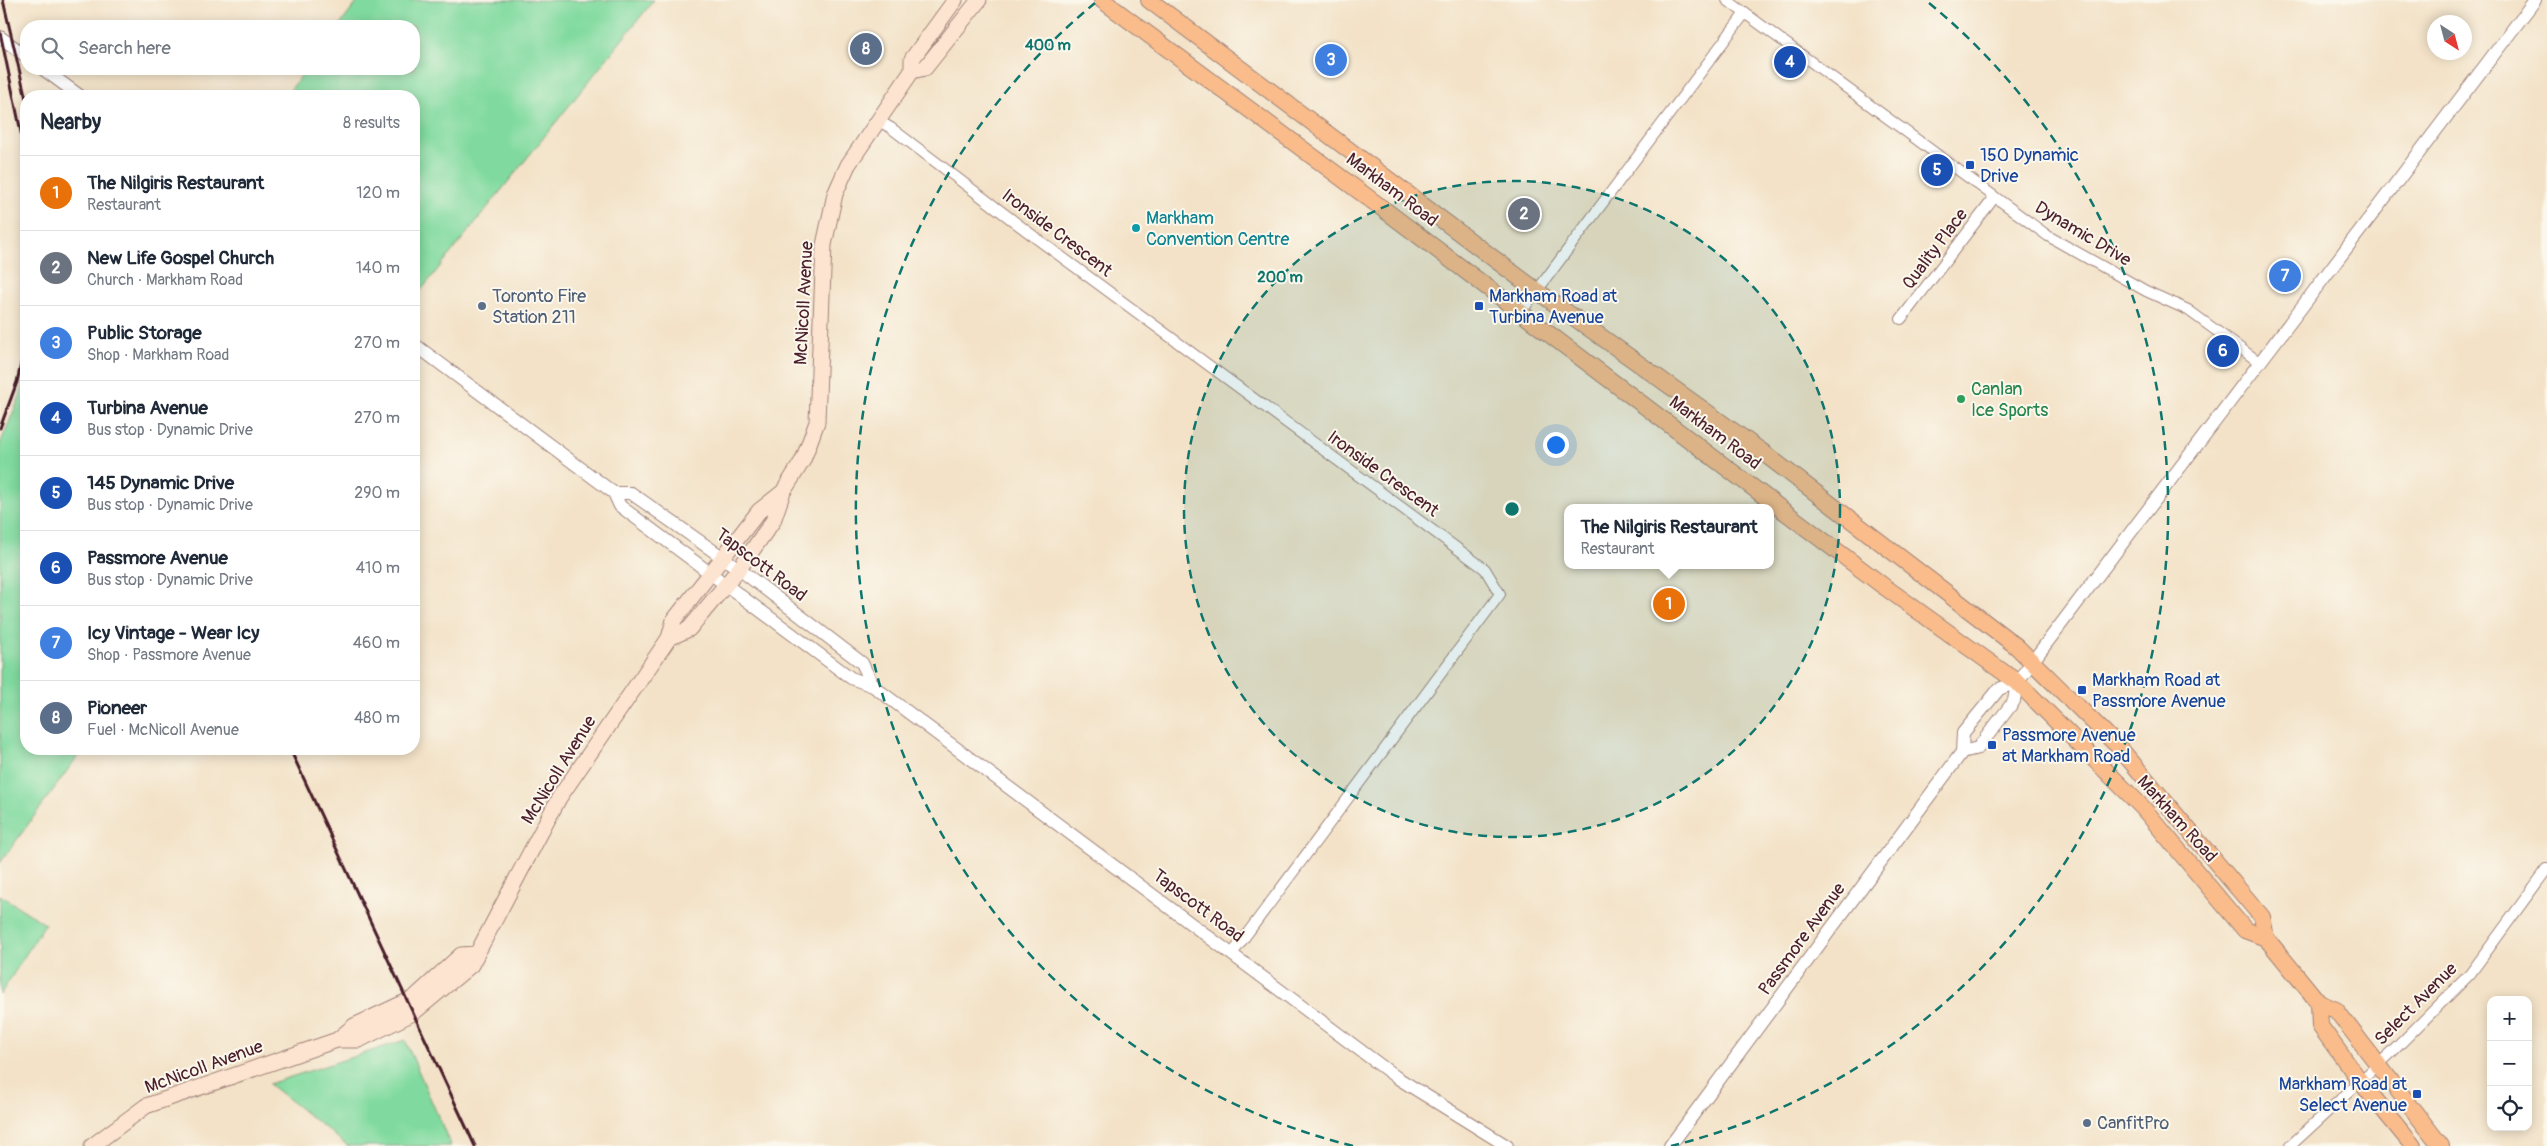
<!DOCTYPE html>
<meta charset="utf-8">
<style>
:root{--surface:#fff;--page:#f2f2f3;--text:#1f2937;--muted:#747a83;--line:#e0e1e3;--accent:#1a73e8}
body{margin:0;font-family:Pangolin,sans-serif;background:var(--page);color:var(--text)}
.controls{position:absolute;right:15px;bottom:15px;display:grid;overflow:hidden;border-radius:10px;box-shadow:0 2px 12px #0003}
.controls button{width:45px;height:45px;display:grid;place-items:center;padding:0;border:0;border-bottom:1px solid var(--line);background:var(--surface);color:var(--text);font:25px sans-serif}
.compass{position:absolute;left:2427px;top:15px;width:45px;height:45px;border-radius:50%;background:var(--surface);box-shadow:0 2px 12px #0003;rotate:144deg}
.you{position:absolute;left:1555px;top:444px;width:18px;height:18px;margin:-12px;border:4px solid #fff;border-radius:50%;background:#1a73e8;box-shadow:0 0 0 8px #1a73e833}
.badge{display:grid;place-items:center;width:32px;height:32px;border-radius:50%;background:var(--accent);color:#fff;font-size:16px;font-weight:700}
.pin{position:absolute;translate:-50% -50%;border:2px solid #fff;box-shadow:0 1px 5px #0006}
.popup{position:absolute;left:1564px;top:504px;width:210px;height:65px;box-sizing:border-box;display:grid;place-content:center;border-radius:10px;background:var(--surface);filter:drop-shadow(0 1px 4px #0005);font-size:16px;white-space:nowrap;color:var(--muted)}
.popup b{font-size:19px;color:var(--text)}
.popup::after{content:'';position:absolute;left:50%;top:100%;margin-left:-10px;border:10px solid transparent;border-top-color:var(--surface)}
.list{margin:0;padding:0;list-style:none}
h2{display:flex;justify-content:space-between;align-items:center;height:65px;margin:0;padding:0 20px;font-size:21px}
h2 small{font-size:16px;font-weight:400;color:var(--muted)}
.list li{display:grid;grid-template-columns:32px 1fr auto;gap:15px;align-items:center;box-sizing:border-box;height:75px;padding:0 20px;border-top:1px solid var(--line)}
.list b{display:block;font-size:19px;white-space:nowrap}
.list p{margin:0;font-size:16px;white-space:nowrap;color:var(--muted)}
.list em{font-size:16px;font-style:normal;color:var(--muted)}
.icon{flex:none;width:28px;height:28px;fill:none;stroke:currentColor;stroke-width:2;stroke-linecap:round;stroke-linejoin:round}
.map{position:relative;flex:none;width:2547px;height:1146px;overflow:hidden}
.search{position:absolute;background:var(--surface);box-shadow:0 2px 12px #0003;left:20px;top:20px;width:400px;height:55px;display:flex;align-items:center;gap:12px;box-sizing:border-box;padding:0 18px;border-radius:20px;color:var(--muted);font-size:19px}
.panel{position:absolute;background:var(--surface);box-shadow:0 2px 12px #0003;left:20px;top:90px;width:400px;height:665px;border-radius:20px}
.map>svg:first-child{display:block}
.green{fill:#80da9f;stroke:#657c65}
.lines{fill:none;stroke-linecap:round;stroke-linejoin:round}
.minor-casing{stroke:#9e8079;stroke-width:12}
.tertiary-casing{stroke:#9e8079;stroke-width:14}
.secondary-casing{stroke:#9e8079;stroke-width:17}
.primary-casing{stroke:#9e8079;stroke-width:18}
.minor{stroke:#fff;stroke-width:10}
.tertiary{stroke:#fff;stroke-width:12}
.secondary{stroke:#fde4d0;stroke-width:15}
.primary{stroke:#f9bc8a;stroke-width:16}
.rail{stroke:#4a1f2b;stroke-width:3}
.ring{fill:none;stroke:#0f766e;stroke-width:2.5;stroke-dasharray:9 6}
.transit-dot{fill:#1a4fb4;stroke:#fbf7ec;stroke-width:2}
.culture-dot{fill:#0f9aa8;stroke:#fbf7ec;stroke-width:2}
.service-dot{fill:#5c6f8a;stroke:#fbf7ec;stroke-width:2}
.leisure-dot{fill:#2e9e5b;stroke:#fbf7ec;stroke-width:2}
.labels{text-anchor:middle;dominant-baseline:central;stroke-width:4;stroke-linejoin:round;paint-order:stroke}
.transit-label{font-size:18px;fill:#164399;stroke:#fbf7ec;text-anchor:start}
.street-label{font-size:18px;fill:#4a1f2b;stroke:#fbf7ec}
.culture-label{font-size:18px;fill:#0d838f;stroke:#fbf7ec;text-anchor:start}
.service-label{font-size:18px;fill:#4e5e75;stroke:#fbf7ec;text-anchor:start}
.leisure-label{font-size:18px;fill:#27864d;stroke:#fbf7ec;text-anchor:start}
.centre{fill:#0f766e;stroke:#fbf7ec;stroke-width:2.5}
.ring-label{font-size:15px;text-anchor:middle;font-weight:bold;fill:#0f766e;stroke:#fbf7ec;stroke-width:4;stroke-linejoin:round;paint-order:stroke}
</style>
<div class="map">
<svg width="2547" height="1146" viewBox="0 0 2547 1146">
<rect width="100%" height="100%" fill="#fbf7ec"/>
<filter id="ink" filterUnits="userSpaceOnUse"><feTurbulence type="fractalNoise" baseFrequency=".02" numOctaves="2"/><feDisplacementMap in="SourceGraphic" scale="10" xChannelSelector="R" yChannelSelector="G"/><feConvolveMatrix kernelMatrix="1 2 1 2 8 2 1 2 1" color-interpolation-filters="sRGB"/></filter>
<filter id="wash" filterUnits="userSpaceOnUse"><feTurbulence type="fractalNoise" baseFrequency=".0096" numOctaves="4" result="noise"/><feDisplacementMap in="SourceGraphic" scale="20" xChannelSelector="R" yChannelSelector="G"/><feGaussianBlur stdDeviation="1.12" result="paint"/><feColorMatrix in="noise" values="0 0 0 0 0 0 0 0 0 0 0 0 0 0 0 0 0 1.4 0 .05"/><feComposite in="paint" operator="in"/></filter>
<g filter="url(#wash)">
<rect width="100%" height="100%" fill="#f3e2c7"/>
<path class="green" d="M 359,0 L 654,0 L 414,299 L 414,96 L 286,96 L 306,69 L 414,69 L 414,26 L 339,26 Z
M 26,367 L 26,749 L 83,749 L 0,863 L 0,444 L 20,396 Z
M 0,895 L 45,924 L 0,995 Z
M 405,1040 L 451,1146 L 348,1146 L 269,1084 Z"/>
</g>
<g filter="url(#ink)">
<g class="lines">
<g class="minor-casing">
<path id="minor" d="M 1727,0 L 2048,236 L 2146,291 L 2188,310 L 2259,362
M 877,120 L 891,128 L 1036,238 L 1485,569 L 1500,594 L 1232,954
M 1521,312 L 1745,13
M 1901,319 L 1994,198
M 2290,1146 L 2392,1052 L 2470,974 L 2547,869"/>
</g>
<g class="tertiary-casing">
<path id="tertiary" d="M 0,37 L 26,56
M 43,69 L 80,96
M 414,344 L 614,493 L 620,506 L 851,678 L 873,686 L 1396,1077 L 1507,1146
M 614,493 L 631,493 L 739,569 L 862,663 L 873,686
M 1962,752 L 1978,748 L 2014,701 L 2017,682 L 2535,0
M 1670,1146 L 1962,752 L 1963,733 L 1999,689 L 2017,682"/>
</g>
<g class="secondary-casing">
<path id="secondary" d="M 912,71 L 925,68 L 979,0
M 669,638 L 689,629 L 739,569 L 773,521 L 783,492 L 803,460 L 817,422 L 824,245 L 835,194 L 848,165 L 912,71 L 912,59 L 955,0
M 337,1040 L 354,1026 L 414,998 L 461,955 L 476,954
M 92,1146 L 146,1106 L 337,1040 L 359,1040 L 413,1013 L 471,965 L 559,798 L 669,638 L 674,620 L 759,511 L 783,492"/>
</g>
<g class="primary-casing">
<path id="primary" d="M 1102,0 L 1390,214 L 1882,585 L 2017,682 L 2143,808 L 2245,930 L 2266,938
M 1149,0 L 1537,291 L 1761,451 L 2016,646 L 2118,746 L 2262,917 L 2266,938 L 2319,1003 L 2336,1010 L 2441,1146
M 2319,1003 L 2320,1026 L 2360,1081 L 2413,1146"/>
</g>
<use href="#minor" class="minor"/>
<use href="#tertiary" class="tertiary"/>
<use href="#secondary" class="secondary"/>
<use href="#primary" class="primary"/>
<path class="rail" d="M 3,0 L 26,99
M 0,32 L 26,156
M 0,428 L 17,382 L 26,341
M 290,749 L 475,1146"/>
</g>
</g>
<circle cx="1512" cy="509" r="328" fill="#0f766e" fill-opacity=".12"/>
<g class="ring">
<circle cx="1512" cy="509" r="328"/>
<path d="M1353 1146A656 656 0 0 1 1095 3M1929 3A656 656 0 0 1 1671 1146"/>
</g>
<g class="transit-dot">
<rect x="1965" y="160" width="10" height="10" rx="2.5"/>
<rect x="1474" y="301" width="10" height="10" rx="2.5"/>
<rect x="2077" y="685" width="10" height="10" rx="2.5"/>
<rect x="1987" y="740" width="10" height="10" rx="2.5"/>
<rect x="2412" y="1089" width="10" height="10" rx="2.5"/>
</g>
<circle class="culture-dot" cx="1136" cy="228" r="5"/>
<g class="service-dot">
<circle cx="482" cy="306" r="5"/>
<circle cx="2087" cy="1123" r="5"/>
</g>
<circle class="leisure-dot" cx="1961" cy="399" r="5"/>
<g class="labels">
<g class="transit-label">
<text x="1980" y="155">150 Dynamic<tspan x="1980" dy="21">Drive</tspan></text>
<text x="1489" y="296">Markham Road at<tspan x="1489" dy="21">Turbina Avenue</tspan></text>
<text x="2092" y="680">Markham Road at<tspan x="2092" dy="21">Passmore Avenue</tspan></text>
<text x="2002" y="735">Passmore Avenue<tspan x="2002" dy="21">at Markham Road</tspan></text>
<text x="2407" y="1084" text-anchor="end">Markham Road at<tspan x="2407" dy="21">Select Avenue</tspan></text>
</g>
<g class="street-label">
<text transform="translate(1392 190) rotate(37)">Markham Road</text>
<text transform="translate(1057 233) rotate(37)">Ironside Crescent</text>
<text transform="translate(2083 234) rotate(31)">Dynamic Drive</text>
<text transform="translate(1935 249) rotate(-53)">Quality Place</text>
<text transform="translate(804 303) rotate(-87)">McNicoll Avenue</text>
<text transform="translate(1715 433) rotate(37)">Markham Road</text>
<text transform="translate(1383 474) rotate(36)">Ironside Crescent</text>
<text transform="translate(761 565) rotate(37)">Tapscott Road</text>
<text transform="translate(559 770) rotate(-58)">McNicoll Avenue</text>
<text transform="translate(2177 819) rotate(48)">Markham Road</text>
<text transform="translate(1198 906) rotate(37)">Tapscott Road</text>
<text transform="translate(1802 939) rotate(-54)">Passmore Avenue</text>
<text transform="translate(2416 1004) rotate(-45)">Select Avenue</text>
<text transform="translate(204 1067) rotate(-20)">McNicoll Avenue</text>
</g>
<g class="culture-label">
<text x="1146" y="218">Markham<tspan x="1146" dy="21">Convention Centre</tspan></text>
</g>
<g class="service-label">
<text x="492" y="296">Toronto Fire<tspan x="492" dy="21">Station 211</tspan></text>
<text x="2097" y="1123">CanfitPro</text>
</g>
<g class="leisure-label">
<text x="1971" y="389">Canlan<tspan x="1971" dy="21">Ice Sports</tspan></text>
</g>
</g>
<circle cx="1512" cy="509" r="8" class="centre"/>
<g class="ring-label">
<text x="1048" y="50">400 m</text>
<text x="1280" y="282">200 m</text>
</g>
</svg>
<div class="controls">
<button>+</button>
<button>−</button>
<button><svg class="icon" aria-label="locate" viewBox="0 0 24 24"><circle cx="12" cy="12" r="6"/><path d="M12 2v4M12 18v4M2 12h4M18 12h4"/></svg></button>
</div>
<svg class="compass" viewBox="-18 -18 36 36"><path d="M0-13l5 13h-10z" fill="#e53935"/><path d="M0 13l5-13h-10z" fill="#747a83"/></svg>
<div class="you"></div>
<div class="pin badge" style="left:1669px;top:604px;background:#e8710a">1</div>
<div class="popup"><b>The Nilgiris Restaurant</b>Restaurant</div>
<div class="pin badge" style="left:1524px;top:214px;background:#6b7280">2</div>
<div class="pin badge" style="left:1331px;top:60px;background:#3f7fe0">3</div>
<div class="pin badge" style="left:1790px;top:62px;background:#1a4fb4">4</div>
<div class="pin badge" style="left:1937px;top:170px;background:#1a4fb4">5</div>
<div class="pin badge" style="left:2223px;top:351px;background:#1a4fb4">6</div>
<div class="pin badge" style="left:2285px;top:276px;background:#3f7fe0">7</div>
<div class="pin badge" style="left:866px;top:49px;background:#5c6f8a">8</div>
<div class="search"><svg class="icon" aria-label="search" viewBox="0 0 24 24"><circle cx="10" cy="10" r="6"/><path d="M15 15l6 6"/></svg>Search here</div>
<section class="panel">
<h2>Nearby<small>8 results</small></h2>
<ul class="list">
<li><span class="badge" style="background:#e8710a">1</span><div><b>The Nilgiris Restaurant</b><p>Restaurant</p></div><em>120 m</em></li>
<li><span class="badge" style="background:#6b7280">2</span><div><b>New Life Gospel Church</b><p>Church · Markham Road</p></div><em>140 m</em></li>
<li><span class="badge" style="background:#3f7fe0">3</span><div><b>Public Storage</b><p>Shop · Markham Road</p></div><em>270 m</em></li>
<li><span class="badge" style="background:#1a4fb4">4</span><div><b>Turbina Avenue</b><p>Bus stop · Dynamic Drive</p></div><em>270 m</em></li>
<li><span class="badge" style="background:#1a4fb4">5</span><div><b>145 Dynamic Drive</b><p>Bus stop · Dynamic Drive</p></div><em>290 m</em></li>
<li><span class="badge" style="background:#1a4fb4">6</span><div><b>Passmore Avenue</b><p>Bus stop · Dynamic Drive</p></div><em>410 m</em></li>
<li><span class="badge" style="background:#3f7fe0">7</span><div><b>Icy Vintage - Wear Icy</b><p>Shop · Passmore Avenue</p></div><em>460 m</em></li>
<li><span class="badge" style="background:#5c6f8a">8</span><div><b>Pioneer</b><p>Fuel · McNicoll Avenue</p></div><em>480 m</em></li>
</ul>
</section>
</div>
